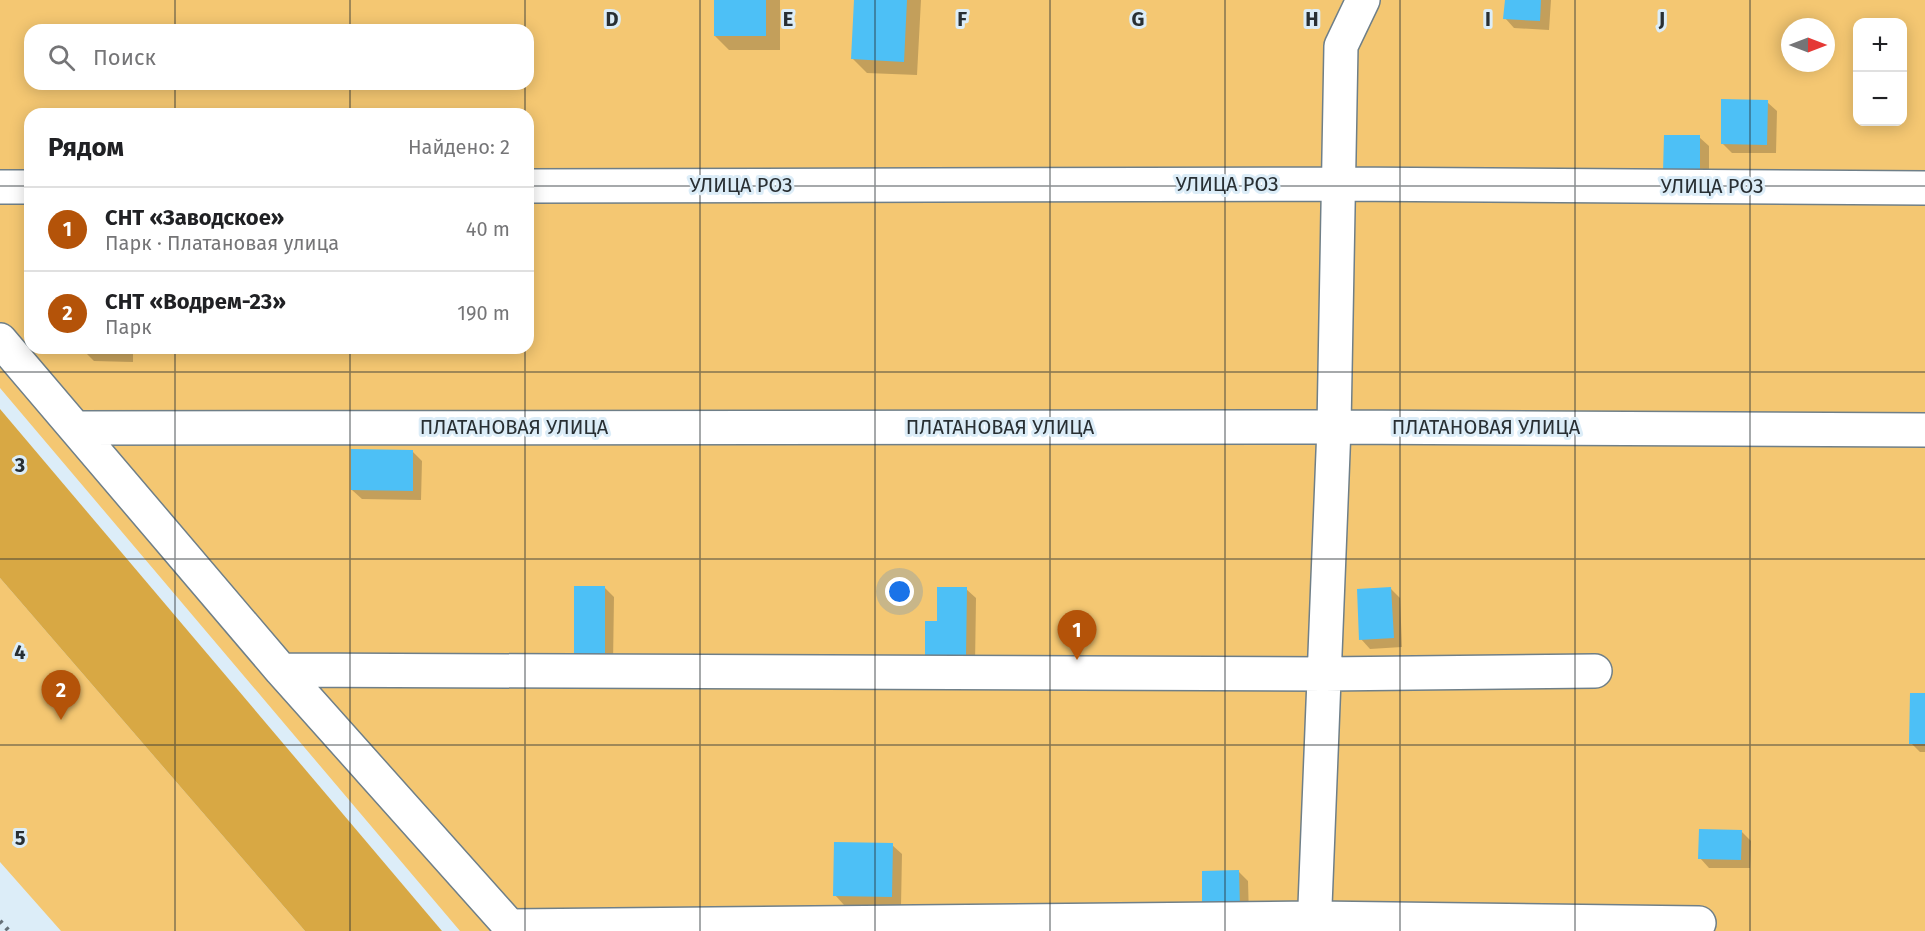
<!DOCTYPE html>
<html lang="ru">
<meta charset="utf-8">
<style>
:root{--surface:#fff;--page:#f6f6f6;--text:#202124;--muted:#757577;--line:#e0e0e0;--accent:#b45309}
body{margin:0;font-family:"Fira Sans",sans-serif;background:var(--page);color:var(--text)}
.controls{position:absolute;right:18px;top:18px;display:grid;overflow:hidden;border-radius:12px;box-shadow:0 3px 15px #0003}
.controls button{width:54px;height:54px;display:grid;place-items:center;padding:0;border:0;border-bottom:2px solid var(--line);background:var(--surface);color:var(--text);font:30px sans-serif}
.compass{position:absolute;left:1781px;top:18px;width:54px;height:54px;border-radius:50%;background:var(--surface);box-shadow:0 3px 15px #0003;rotate:90deg}
.you{position:absolute;left:900px;top:592px;width:21px;height:21px;margin:-15px;border:4px solid #fff;border-radius:50%;background:#1a73e8;box-shadow:0 0 0 9px #1a73e833}
.badge{display:grid;place-items:center;width:39px;height:39px;border-radius:50%;background:var(--accent);color:#fff;font-size:20px;font-weight:700}
.pin{position:absolute;translate:-50% -50px;filter:drop-shadow(0 2px 3px #0008)}
.pin::after{content:'';position:absolute;top:32px;width:21px;height:18px;background:inherit;clip-path:polygon(0 0,100% 0,50% 100%)}
.list{margin:0;padding:0;list-style:none}
h2{display:flex;justify-content:space-between;align-items:center;height:78px;margin:0;padding:0 24px;font-size:26px}
h2 small{font-size:20px;font-weight:400;color:var(--muted)}
.list li{display:grid;grid-template-columns:39px 1fr auto;gap:18px;align-items:center;box-sizing:border-box;height:84px;padding:0 24px;border-top:2px solid var(--line)}
.list b{display:block;font-size:22px;white-space:nowrap}
.list p{margin:0;font-size:20px;white-space:nowrap;color:var(--muted)}
.list em{font-size:20px;font-style:normal;color:var(--muted)}
.icon{flex:none;width:33px;height:33px;fill:none;stroke:currentColor;stroke-width:2;stroke-linecap:round;stroke-linejoin:round}
.map{position:relative;flex:none;width:1925px;height:931px;overflow:hidden}
.search{position:absolute;background:var(--surface);box-shadow:0 3px 15px #0003;left:24px;top:24px;width:510px;height:66px;display:flex;align-items:center;gap:15px;box-sizing:border-box;padding:0 21px;border-radius:18px;color:var(--muted);font-size:22px}
.panel{position:absolute;background:var(--surface);box-shadow:0 3px 15px #0003;left:24px;top:108px;width:510px;height:246px;border-radius:18px}
.map>svg:first-child{display:block}
.green{fill:#f4c772;fill-rule:evenodd}
.forest{fill:#d8a844}
.shadow{fill:#0003}
.building{fill:#4dc0f6}
.lines{fill:none;stroke-linecap:round;stroke-linejoin:round}
.minor-casing{stroke:#6f7f88;stroke-width:36}
.minor{stroke:#fff;stroke-width:33}
.rail{stroke:#667077;stroke-width:4.5;stroke-dasharray:3 6;stroke-linecap:butt}
.grid{fill:none;stroke:#282f33;stroke-width:1.5;stroke-opacity:0.55}
.labels{text-anchor:middle;dominant-baseline:central;stroke-width:6;stroke-linejoin:round;paint-order:stroke}
.street-label{font-size:20px;fill:#282f33;stroke:#dcedf8}
.grid-label{font-size:20px;text-anchor:middle;font-weight:bold;fill:#282f33;stroke:#dcedf8;stroke-width:6;stroke-linejoin:round;paint-order:stroke}
</style>
<div class="map">
<svg width="1925" height="931" viewBox="0 0 1925 931">
<rect width="100%" height="100%" fill="#dcedf8"/>
<path class="green" d="M 0,0 L 1925,0 L 1925,931 L 460,931 L 0,388 ZM 1858,22 L 1902,22 L 1902,122 L 1858,122 ZM 1790,27 L 1826,27 L 1826,63 L 1790,63 ZM 30,30 L 528,30 L 528,84 L 30,84 ZM 30,114 L 528,114 L 528,348 L 30,348 Z
M 0,578 L 305,931 L 61,931 L 0,862 Z"/>
<path class="forest" d="M 0,409 L 442,931 L 305,931 L 0,578 Z"/>
<path class="shadow" d="M 715,0 L 780,0 L 780,50 L 729,50 L 715,36 Z
M 856,0 L 921,0 L 917,75 L 867,73 L 853,59 Z
M 1506,0 L 1551,0 L 1549,30 L 1514,28 L 1505,18 Z
M 1767,102 L 1777,111 L 1776,153 L 1732,153 L 1722,143 Z
M 1699,137 L 1709,146 L 1709,181 L 1665,172 Z
M 84,348 L 133,348 L 133,362 L 94,361 L 84,351 Z
M 412,451 L 422,461 L 421,500 L 362,499 L 352,490 Z
M 604,587 L 614,597 L 613,664 L 585,664 Z
M 966,589 L 976,598 L 975,665 L 927,656 L 939,623 Z
M 1391,589 L 1400,598 L 1402,647 L 1370,649 L 1361,639 Z
M 1925,695 L 1925,752 L 1920,752 L 1911,743 Z
M 1741,831 L 1751,841 L 1750,868 L 1709,868 L 1700,858 Z
M 892,845 L 902,854 L 901,906 L 844,905 L 835,895 Z
M 1239,872 L 1248,881 L 1249,917 L 1213,917 Z"/>
<path class="building" d="M 714,0 L 766,0 L 766,36 L 714,36 Z
M 854,0 L 907,0 L 904,62 L 851,59 Z
M 1505,0 L 1541,0 L 1540,21 L 1503,19 Z
M 1721,99 L 1768,100 L 1767,145 L 1721,144 Z
M 1664,135 L 1700,135 L 1700,172 L 1663,172 Z
M 83,348 L 124,348 L 124,353 L 83,352 Z
M 351,449 L 413,450 L 413,491 L 351,490 Z
M 574,586 L 605,586 L 605,656 L 574,656 Z
M 937,587 L 967,587 L 966,656 L 925,656 L 925,621 L 937,621 Z
M 1391,587 L 1394,638 L 1359,640 L 1357,589 Z
M 1910,693 L 1925,693 L 1925,744 L 1909,744 Z
M 1699,829 L 1742,830 L 1741,860 L 1698,859 Z
M 834,842 L 893,843 L 892,897 L 833,896 Z
M 1239,870 L 1240,908 L 1202,908 L 1202,871 Z"/>
<g class="lines">
<g class="minor-casing">
<path id="minor" d="M 528,186 L 1338,184 L 1925,188
M 0,187 L 30,187
M 0,340 L 281,670 L 514,931
M 75,428 L 1334,427 L 1925,430
M 281,670 L 1325,674 L 1595,671
M 510,926 L 1315,918 L 1699,923
M 1314,931 L 1334,427 L 1341,46 L 1363,0"/>
</g>
<use href="#minor" class="minor"/>
<path class="rail" d="M 0,921 L 9,931"/>
</g>
<path class="grid" d="M 175,0 L 175,30M 350,0 L 350,30M 525,0 L 525,30M 700,0 L 700,931M 875,0 L 875,931M 1050,0 L 1050,931M 1225,0 L 1225,931M 1400,0 L 1400,931M 1575,0 L 1575,931M 1750,0 L 1750,931M 175,84 L 175,114M 350,84 L 350,114M 525,84 L 525,114M 0,186 L 30,186M 528,186 L 1925,186M 175,348 L 175,931M 350,348 L 350,931M 525,348 L 525,931M 0,372 L 1925,372M 0,559 L 1925,559M 0,745 L 1925,745"/>
<g class="labels">
<g class="street-label">
<text x="1227" y="184">УЛИЦА РОЗ</text>
<text x="741" y="185">УЛИЦА РОЗ</text>
<text x="1712" y="186">УЛИЦА РОЗ</text>
<text x="514" y="427">ПЛАТАНОВАЯ УЛИЦА</text>
<text x="1000" y="427">ПЛАТАНОВАЯ УЛИЦА</text>
<text x="1486" y="427">ПЛАТАНОВАЯ УЛИЦА</text>
</g>
</g>
<g class="grid-label">
<text x="612" y="26">D</text>
<text x="788" y="26">E</text>
<text x="962" y="26">F</text>
<text x="1138" y="26">G</text>
<text x="1312" y="26">H</text>
<text x="1488" y="26">I</text>
<text x="1662" y="26">J</text>
<text x="20" y="472">3</text>
<text x="20" y="659">4</text>
<text x="20" y="845">5</text>
</g>
</svg>
<div class="controls">
<button>+</button>
<button>−</button>
</div>
<svg class="compass" viewBox="-18 -18 36 36"><path d="M0-13l5 13h-10z" fill="#e53935"/><path d="M0 13l5-13h-10z" fill="#757577"/></svg>
<div class="you"></div>
<div class="pin badge" style="left:1077px;top:660px">1</div>
<div class="pin badge" style="left:61px;top:720px">2</div>
<div class="search"><svg class="icon" aria-label="search" viewBox="0 0 24 24"><circle cx="10" cy="10" r="6"/><path d="M15 15l6 6"/></svg>Поиск</div>
<section class="panel">
<h2>Рядом<small>Найдено: 2</small></h2>
<ul class="list">
<li><span class="badge">1</span><div><b>СНТ «Заводское»</b><p>Парк · Платановая улица</p></div><em>40 m</em></li>
<li><span class="badge">2</span><div><b>СНТ «Водрем-23»</b><p>Парк</p></div><em>190 m</em></li>
</ul>
</section>
</div>
